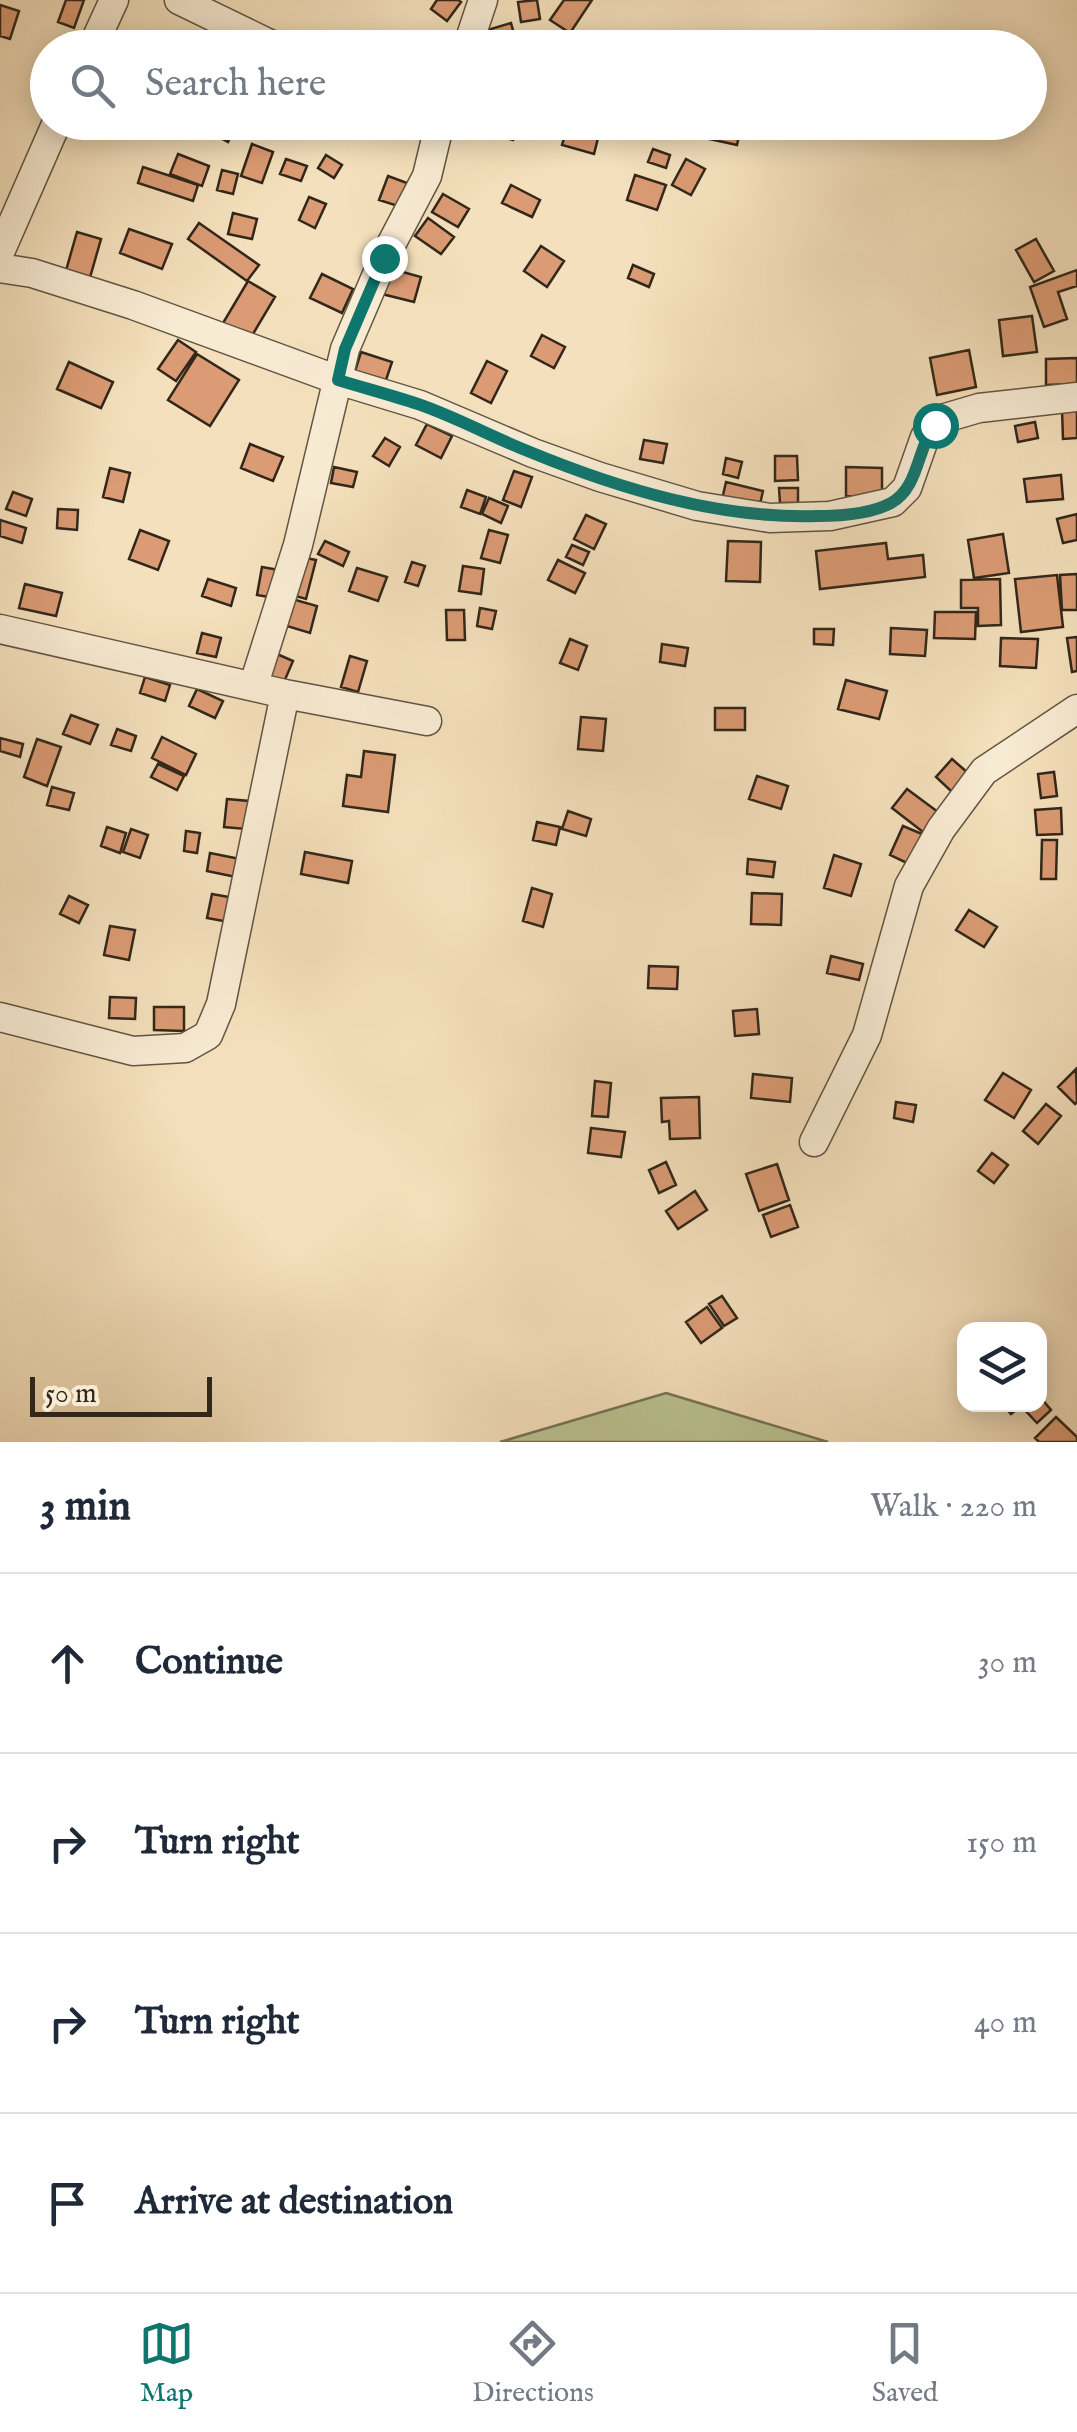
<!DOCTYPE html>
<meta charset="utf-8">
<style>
:root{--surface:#fff;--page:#f2f2f3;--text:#1f2937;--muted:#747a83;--line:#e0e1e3;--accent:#0f766e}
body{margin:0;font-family:"IM FELL English",serif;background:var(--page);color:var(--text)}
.controls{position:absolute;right:30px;bottom:30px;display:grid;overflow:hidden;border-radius:20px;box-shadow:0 5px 25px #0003}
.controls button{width:90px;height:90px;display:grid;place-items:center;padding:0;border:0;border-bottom:2px solid var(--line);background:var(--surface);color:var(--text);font:50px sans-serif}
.scale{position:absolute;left:30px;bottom:25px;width:182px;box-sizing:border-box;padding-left:10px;border:5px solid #31271a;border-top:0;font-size:28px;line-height:35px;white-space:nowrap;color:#31271a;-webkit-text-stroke:8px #f8ebd3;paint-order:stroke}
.stop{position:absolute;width:30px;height:30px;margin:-22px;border:8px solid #0f766e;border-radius:50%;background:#fff}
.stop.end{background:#0f766e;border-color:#fff;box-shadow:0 2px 10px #0008}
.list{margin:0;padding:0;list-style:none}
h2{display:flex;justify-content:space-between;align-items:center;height:130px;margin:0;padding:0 40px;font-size:42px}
h2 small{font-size:32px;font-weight:400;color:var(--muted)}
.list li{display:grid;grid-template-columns:65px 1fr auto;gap:30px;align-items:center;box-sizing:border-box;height:180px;padding:0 40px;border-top:2px solid var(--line)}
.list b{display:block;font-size:38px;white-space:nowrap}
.list em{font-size:32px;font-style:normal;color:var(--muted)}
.icon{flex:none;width:55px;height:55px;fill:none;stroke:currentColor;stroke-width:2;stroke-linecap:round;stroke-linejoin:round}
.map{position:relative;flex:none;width:1077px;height:1442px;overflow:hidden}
.search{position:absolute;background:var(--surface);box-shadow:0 5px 25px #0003;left:30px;right:30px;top:30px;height:110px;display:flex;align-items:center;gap:25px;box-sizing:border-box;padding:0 35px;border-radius:55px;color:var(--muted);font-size:38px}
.sheet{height:850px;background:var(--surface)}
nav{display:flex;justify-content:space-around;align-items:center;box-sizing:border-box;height:140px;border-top:2px solid var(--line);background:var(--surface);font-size:28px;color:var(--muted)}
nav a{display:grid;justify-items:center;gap:5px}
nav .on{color:var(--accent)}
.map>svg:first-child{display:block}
.green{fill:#bbc291;stroke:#767456;stroke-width:2.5}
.building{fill:#db9b74;stroke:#31271a;stroke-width:2.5}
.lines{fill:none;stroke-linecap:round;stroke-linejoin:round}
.minor-casing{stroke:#625542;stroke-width:31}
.minor{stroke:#f8ebd3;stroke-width:28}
.route{stroke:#0f766e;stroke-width:12}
</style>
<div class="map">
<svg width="1077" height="1442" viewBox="0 0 1077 1442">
<rect width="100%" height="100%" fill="#f4e0bc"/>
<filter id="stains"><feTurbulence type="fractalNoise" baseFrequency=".002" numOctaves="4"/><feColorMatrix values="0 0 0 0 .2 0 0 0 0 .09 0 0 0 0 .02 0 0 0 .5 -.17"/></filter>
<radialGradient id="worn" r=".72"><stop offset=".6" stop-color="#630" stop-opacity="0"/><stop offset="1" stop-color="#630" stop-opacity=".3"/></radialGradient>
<path class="green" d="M 666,1393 L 828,1442 L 500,1442 Z"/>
<path class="building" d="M 66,0 L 84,0 L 74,28 L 58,22 Z
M 437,0 L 458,0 L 461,2 L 447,21 L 431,9 Z
M 537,0 L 540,19 L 521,22 L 518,2 Z
M 564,0 L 592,0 L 570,33 L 550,20 Z
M 0,5 L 19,11 L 10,39 L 0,36 Z
M 511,23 L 517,45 L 488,48 L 484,31 Z
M 205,122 L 230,122 L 236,126 L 228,142 L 202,128 Z
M 497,122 L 518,122 L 513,140 L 493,134 Z
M 709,122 L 742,122 L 737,145 L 705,138 Z
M 568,125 L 599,134 L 594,154 L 562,145 Z
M 252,144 L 273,152 L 262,183 L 241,176 Z
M 653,149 L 670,155 L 666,168 L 648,162 Z
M 178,154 L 209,166 L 202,186 L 170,174 Z
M 326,155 L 342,165 L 334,178 L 318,168 Z
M 286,159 L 307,166 L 301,181 L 280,174 Z
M 686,159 L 705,169 L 691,195 L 672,185 Z
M 143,167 L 198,185 L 193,201 L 138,183 Z
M 222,170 L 238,174 L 233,194 L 217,190 Z
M 635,175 L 666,185 L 657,210 L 627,200 Z
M 388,176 L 407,183 L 398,206 L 379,200 Z
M 511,185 L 540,200 L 532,217 L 502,203 Z
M 443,194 L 469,209 L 458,227 L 432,212 Z
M 309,197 L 326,204 L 315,228 L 299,220 Z
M 233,213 L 257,219 L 252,239 L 228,234 Z
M 428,218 L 454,237 L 441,254 L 415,236 Z
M 199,223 L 259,265 L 247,281 L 188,239 Z
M 129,229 L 172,244 L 162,269 L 120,253 Z
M 77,232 L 101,239 L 89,281 L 65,274 Z
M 1036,239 L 1054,271 L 1034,282 L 1016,250 Z
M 541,246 L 564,261 L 547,287 L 524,271 Z
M 633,265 L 654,274 L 649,287 L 628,278 Z
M 385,267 L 421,277 L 414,302 L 378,293 Z
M 1077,270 L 1077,286 L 1058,292 L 1067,319 L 1044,327 L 1030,287 Z
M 322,274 L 353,289 L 342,313 L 310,298 Z
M 248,281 L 275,297 L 250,339 L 223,323 Z
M 1032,316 L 1037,352 L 1003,356 L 999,320 Z
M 542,335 L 565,347 L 554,368 L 531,356 Z
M 178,340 L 196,352 L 176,381 L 158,369 Z
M 969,350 L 976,387 L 937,395 L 930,358 Z
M 361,352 L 392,362 L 386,380 L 355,371 Z
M 197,354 L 239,380 L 210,426 L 168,400 Z
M 1077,358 L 1077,384 L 1046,385 L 1046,359 Z
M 487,361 L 507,371 L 491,403 L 471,393 Z
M 69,362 L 113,382 L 101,408 L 57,389 Z
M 1077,408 L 1077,438 L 1063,439 L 1062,409 Z
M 1035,422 L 1038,438 L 1018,442 L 1015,426 Z
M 427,424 L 452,436 L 441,458 L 416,445 Z
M 385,438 L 400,447 L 389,466 L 373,456 Z
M 644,440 L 667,444 L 663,463 L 640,459 Z
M 250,444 L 283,457 L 273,481 L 241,468 Z
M 775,456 L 797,456 L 798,480 L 775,481 Z
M 726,458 L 742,462 L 738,478 L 723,474 Z
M 334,467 L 357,472 L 353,487 L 331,483 Z
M 846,467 L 882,468 L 882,497 L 846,496 Z
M 110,468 L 130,473 L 123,502 L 103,497 Z
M 514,471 L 532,477 L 521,507 L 503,500 Z
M 1061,475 L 1063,499 L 1027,502 L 1024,479 Z
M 726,482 L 763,491 L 758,513 L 721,504 Z
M 779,488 L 798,488 L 798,503 L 780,503 Z
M 467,490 L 486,497 L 480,514 L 461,507 Z
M 13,492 L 32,499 L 26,516 L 6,509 Z
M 489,498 L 508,506 L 501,523 L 482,514 Z
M 58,509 L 78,510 L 77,530 L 57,528 Z
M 1077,514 L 1077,540 L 1063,543 L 1057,519 Z
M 586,515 L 606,524 L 594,549 L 574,539 Z
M 0,520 L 26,528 L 22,543 L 0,536 Z
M 140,530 L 169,541 L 158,570 L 129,559 Z
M 489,530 L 508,535 L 500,563 L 481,558 Z
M 1003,534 L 1009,573 L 974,578 L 968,540 Z
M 325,541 L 349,552 L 343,566 L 318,554 Z
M 728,541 L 761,542 L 760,582 L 726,581 Z
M 886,543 L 888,559 L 923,555 L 925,577 L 820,589 L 816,551 Z
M 572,545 L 589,552 L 583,565 L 566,557 Z
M 301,557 L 316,560 L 306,599 L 292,595 Z
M 558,560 L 585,573 L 575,593 L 548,580 Z
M 412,562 L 425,566 L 418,586 L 405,582 Z
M 463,566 L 484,569 L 481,594 L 459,591 Z
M 262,567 L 279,570 L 275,598 L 257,595 Z
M 357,568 L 387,577 L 378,601 L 349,591 Z
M 1077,574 L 1077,610 L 1062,610 L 1060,575 Z
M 1057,575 L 1063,627 L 1021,632 L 1015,579 Z
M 208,579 L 236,588 L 231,606 L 202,596 Z
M 1000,579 L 1001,625 L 978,626 L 978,608 L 961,608 L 961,580 Z
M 25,584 L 62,593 L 56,616 L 19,608 Z
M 285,597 L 317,606 L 310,633 L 277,623 Z
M 480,608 L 496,611 L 492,629 L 477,626 Z
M 446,610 L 464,610 L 465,640 L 447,640 Z
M 935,612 L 976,612 L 975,639 L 934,638 Z
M 891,628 L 927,630 L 925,656 L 890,654 Z
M 814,629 L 834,629 L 833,645 L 814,644 Z
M 202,633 L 221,638 L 216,657 L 197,653 Z
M 1077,637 L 1077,671 L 1072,672 L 1067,638 Z
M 1001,638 L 1038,639 L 1036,668 L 1000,666 Z
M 570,639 L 587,646 L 578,670 L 560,663 Z
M 662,644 L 688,648 L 685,666 L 660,662 Z
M 270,651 L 293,661 L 284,682 L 261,673 Z
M 350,656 L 367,661 L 358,692 L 341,687 Z
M 145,677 L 170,685 L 165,701 L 140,693 Z
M 846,680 L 887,691 L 879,719 L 838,709 Z
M 197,689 L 223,701 L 215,718 L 189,706 Z
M 715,708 L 745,708 L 745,730 L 715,730 Z
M 71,715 L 98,725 L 90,744 L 63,734 Z
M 581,717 L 606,719 L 603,751 L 578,749 Z
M 117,729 L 136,736 L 131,751 L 111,745 Z
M 162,737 L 196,754 L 186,775 L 152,758 Z
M 0,738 L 23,744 L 20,757 L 0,751 Z
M 37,739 L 61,747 L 47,786 L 24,777 Z
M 364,751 L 395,755 L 388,812 L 343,806 L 347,775 L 361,777 Z
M 952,759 L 968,773 L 952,792 L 936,777 Z
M 158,764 L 184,776 L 177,790 L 151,777 Z
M 1054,772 L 1057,796 L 1041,798 L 1038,774 Z
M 757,776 L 788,786 L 781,809 L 749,799 Z
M 52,787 L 74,793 L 69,810 L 47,805 Z
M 907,789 L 938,812 L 923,832 L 892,808 Z
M 227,799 L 249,801 L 246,829 L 224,827 Z
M 1061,808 L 1062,834 L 1037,835 L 1035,810 Z
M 568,811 L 591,819 L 586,836 L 562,829 Z
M 537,822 L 560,827 L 556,845 L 533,840 Z
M 903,826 L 922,834 L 909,864 L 890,855 Z
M 107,827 L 126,833 L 120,853 L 101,846 Z
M 131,829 L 148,835 L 140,858 L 123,852 Z
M 186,831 L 200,833 L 197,853 L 184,851 Z
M 1042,840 L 1057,840 L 1056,879 L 1041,879 Z
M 305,852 L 352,861 L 348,883 L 301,874 Z
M 210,853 L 240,859 L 236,877 L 207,871 Z
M 834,855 L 861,864 L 851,896 L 824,888 Z
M 748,859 L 775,862 L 773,877 L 747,874 Z
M 532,888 L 552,894 L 543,927 L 523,921 Z
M 752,893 L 782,894 L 781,925 L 751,924 Z
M 212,894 L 234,898 L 229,922 L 207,918 Z
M 69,896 L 88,905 L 79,923 L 60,914 Z
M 969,910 L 997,927 L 984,947 L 956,930 Z
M 110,926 L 135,930 L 129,960 L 104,955 Z
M 831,956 L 863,964 L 859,980 L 827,973 Z
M 649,966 L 678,967 L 677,989 L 648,988 Z
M 110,997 L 136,998 L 135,1019 L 109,1018 Z
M 154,1007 L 184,1007 L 184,1031 L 154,1030 Z
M 757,1009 L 759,1034 L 735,1036 L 733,1011 Z
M 1076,1069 L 1077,1102 L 1075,1104 L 1058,1087 Z
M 1003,1073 L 1031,1090 L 1014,1118 L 985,1100 Z
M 753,1074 L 792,1078 L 790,1102 L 751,1098 Z
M 595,1081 L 611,1083 L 608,1117 L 592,1116 Z
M 699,1097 L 700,1138 L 670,1139 L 669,1121 L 662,1122 L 661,1098 Z
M 896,1102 L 916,1105 L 913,1122 L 894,1118 Z
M 1046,1104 L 1061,1116 L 1038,1144 L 1023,1131 Z
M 591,1128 L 625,1132 L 621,1157 L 588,1153 Z
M 992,1153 L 1008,1165 L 994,1183 L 978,1171 Z
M 666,1162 L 676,1185 L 659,1193 L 649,1170 Z
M 777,1164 L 789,1200 L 759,1211 L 746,1174 Z
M 695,1191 L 707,1210 L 678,1229 L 666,1211 Z
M 790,1205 L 798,1227 L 771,1237 L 763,1215 Z
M 722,1296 L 737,1318 L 724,1326 L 709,1304 Z
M 707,1307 L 722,1328 L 701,1343 L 686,1322 Z
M 1040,1397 L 1051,1410 L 1037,1423 L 1021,1406 L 1011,1414 L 1002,1404 L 1040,1404 Z
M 1056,1417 L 1077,1437 L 1077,1442 L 1039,1442 L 1035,1438 Z"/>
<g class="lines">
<g class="minor-casing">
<path id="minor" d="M 179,0 L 278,48
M 92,48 L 114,0
M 467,48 L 483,0
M 0,252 L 57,122
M 0,268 L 32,273 L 133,305 L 338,380 L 420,405 L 533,453 L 600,477 L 697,506 L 770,518 L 830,516 L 893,502 L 907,488 L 925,437 L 945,418 L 979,408 L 1077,397
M 0,629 L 285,694 L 427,721
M 254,684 L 298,545 L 345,349 L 384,258 L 427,176 L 440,122
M 0,1017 L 133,1051 L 185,1048 L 208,1035 L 221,1004 L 285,694
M 814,1142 L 867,1035 L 909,886 L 941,829 L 984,771 L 1077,709"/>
</g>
<use href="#minor" class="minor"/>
</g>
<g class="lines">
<path class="route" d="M 384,258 L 345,349 L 338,380 C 364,388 391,395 418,404 C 456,417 492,437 530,452 C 620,489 719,519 817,516 C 840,516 871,514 891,503 C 919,488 917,448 935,425"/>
</g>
<rect width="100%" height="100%" filter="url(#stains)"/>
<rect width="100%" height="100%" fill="url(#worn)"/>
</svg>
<div class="controls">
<button><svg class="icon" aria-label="layers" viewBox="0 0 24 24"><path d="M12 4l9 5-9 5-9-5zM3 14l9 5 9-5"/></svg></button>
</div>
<div class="scale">50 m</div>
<div class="stop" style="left:935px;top:425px"></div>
<div class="stop end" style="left:384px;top:258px"></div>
<div class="search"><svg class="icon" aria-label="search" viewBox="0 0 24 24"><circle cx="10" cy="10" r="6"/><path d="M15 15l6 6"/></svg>Search here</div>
</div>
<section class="sheet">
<h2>3 min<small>Walk · 220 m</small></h2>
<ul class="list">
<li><svg class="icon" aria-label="ahead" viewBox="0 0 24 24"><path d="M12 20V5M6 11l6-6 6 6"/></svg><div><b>Continue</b></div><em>30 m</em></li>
<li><svg class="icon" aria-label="right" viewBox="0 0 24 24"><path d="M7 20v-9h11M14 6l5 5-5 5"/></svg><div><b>Turn right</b></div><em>150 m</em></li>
<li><svg class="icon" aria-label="right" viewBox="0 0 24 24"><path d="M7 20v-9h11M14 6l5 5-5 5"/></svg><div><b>Turn right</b></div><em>40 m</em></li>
<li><svg class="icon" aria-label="arrive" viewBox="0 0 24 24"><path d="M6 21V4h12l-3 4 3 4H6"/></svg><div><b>Arrive at destination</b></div></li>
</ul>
</section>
<nav>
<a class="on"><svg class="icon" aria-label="map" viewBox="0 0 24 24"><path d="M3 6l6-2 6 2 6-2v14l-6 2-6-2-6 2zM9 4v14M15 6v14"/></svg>Map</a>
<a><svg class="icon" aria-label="directions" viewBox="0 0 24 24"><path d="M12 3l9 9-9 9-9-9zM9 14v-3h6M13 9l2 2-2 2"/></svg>Directions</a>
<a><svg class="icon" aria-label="saved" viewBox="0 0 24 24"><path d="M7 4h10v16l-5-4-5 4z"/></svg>Saved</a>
</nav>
